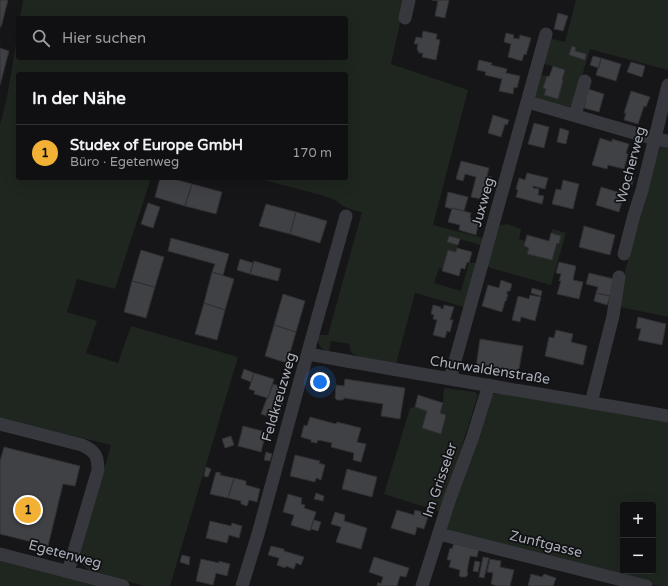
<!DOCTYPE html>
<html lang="de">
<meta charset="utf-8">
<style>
:root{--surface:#101012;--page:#1e1e20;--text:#f1f3f6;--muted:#9c9d9f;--line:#303032;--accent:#f2b134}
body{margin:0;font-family:"Varela Round",sans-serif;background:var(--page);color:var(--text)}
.controls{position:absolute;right:12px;bottom:12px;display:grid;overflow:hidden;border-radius:4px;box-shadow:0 4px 16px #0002}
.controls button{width:36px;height:36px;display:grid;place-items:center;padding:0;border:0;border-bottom:1px solid var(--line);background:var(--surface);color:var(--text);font:20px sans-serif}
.you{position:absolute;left:320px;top:382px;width:14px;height:14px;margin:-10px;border:3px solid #fff;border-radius:50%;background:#1a73e8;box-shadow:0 0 0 6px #1a73e833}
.badge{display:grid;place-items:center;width:26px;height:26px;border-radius:50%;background:var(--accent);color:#111;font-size:13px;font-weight:700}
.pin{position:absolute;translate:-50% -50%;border:2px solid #fff;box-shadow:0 1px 4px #0006}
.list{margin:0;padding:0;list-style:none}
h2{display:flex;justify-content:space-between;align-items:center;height:52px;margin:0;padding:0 16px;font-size:17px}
h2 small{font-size:13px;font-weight:400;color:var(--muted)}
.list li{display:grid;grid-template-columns:26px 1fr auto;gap:12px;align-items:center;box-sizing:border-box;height:56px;padding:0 16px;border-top:1px solid var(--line)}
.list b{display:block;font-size:15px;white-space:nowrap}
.list p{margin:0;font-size:13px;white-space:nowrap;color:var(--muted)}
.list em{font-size:13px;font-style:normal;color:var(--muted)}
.icon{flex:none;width:22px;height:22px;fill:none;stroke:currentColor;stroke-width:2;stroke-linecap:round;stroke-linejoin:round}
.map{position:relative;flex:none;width:668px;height:586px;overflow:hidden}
.search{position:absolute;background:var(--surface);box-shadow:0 4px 16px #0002;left:16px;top:16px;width:332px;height:44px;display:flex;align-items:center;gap:10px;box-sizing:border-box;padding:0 14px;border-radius:4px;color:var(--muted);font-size:15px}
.panel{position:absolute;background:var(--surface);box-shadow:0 4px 16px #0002;left:16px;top:72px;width:332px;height:108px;border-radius:4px}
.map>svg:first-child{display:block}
.green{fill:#1e261f;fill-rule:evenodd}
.building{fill:#404145;stroke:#303034}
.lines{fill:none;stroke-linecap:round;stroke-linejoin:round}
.minor{stroke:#37383d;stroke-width:13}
.labels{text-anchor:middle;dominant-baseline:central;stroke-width:3.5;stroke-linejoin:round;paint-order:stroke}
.street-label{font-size:14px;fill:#a8adb8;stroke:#111113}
</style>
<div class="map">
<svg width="668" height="586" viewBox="0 0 668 586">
<rect width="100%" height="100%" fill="#161618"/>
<path class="green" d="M 23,0 L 405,0 L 391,64 L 468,90 L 433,225 L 483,238 L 481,245 L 449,236 L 448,242 L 458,245 L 456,252 L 443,269 L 439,268 L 434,283 L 461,291 L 469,263 L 477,263 L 464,307 L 415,293 L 396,364 C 387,362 358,359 352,353 C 349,350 350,347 350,344 L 331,341 L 329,352 C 320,349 317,344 318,335 L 328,335 L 362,212 L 352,210 L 343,206 L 338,202 L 330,198 L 321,195 L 256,178 L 346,178 L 346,74 L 18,74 L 18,178 L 151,178 L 115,289 L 77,279 L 67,312 L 97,321 L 86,353 L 118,363 L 131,326 L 238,357 L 170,586 L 144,586 L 89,571 L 82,564 L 80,559 L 80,555 L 83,544 L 111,445 L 0,418 L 0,125 L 7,97 L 18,32 L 18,58 L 346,58 L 346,18 L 20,18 Z
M 576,0 L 668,0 L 668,70 L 590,49 L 572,110 L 532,99 L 538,74 L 547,76 L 544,88 L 546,89 L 544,95 L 558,99 L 563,81 L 562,80 L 565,70 L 541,63 L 548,38 L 565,42 Z
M 662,144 L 668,144 L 668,317 L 620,307 L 617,304 L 639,215 L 659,148 Z
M 507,224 L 521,229 L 519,239 L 525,241 L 524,246 L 529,248 L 527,254 L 552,260 L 557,243 L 559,243 L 561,236 L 551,233 L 552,229 L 566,233 L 551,285 L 491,268 L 488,266 L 488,262 L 498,227 L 501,225 Z
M 444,388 L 475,392 L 478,395 L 441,512 L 384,494 L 410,408 L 415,407 L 427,411 L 422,428 L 441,434 L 446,415 L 440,413 L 443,403 Z
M 494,394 L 503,394 L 668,422 L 668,586 L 659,586 L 571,564 L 446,530 L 446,526 L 492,395 ZM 623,505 L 653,505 L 653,571 L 623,571 Z
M 0,559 L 104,586 L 0,586 Z"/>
<path class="building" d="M 0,0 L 8,0 L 1,27 L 0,27 Z
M 432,0 L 449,0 L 445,18 L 435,16 L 438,1 Z
M 558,13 L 568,16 L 563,31 L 554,29 Z
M 423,31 L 437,34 L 436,39 L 440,40 L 436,60 L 422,57 L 423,53 L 419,53 L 417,49 L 418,44 L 414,44 L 416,37 L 422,38 Z
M 506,33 L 514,35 L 513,38 L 519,39 L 520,35 L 531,38 L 526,55 L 524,54 L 522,61 L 508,57 L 511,44 L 504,42 Z
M 572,46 L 576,48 L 575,51 L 586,54 L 585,60 L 569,55 Z
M 0,48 L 9,51 L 0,85 Z
M 593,56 L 601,58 L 599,68 L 590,65 Z
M 601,58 L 621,64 L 616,81 L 596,75 Z
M 479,60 L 492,63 L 491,65 L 507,69 L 506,73 L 520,76 L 517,88 L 514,87 L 513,94 L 499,91 L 502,79 L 485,75 L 486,72 L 477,70 Z
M 631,62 L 645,66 L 642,77 L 627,72 Z
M 553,66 L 565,70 L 562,80 L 563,81 L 558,99 L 544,95 L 546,89 L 543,88 L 547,76 L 549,77 Z
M 588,89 L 604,94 L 599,112 L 584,108 L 586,100 L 585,100 Z
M 631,91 L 650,97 L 646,107 L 644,106 L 638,124 L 624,120 L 626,113 L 624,113 Z
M 493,115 L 509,120 L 507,125 L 505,124 L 501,137 L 488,133 Z
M 534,123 L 549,127 L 544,148 L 528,144 Z
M 560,128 L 569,131 L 566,144 L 557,142 Z
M 600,138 L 612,142 L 612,139 L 629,144 L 626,153 L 628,154 L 624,169 L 608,165 L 607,169 L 592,165 Z
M 461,161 L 489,168 L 487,176 L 492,177 L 486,200 L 471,197 L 476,177 L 465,174 L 463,181 L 456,179 Z
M 527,173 L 548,178 L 545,189 L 533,186 L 533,188 L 539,189 L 538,195 L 544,196 L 542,204 L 516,197 L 518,190 L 516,189 L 519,178 L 525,180 Z
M 627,175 L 634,177 L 632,185 L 625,183 Z
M 160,178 L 170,178 L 192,184 L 185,206 L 155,197 Z
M 563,180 L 579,184 L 573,209 L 552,204 L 556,189 L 561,190 Z
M 192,184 L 222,192 L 216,214 L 185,206 Z
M 601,187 L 624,194 L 619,212 L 596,205 Z
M 448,192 L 468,197 L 464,211 L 452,208 L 452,209 L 445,207 Z
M 148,203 L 160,207 L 153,228 L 141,224 Z
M 266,204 L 296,212 L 290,234 L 259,226 Z
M 452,208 L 471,213 L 470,218 L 479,221 L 476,235 L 459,230 L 460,225 L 448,222 Z
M 296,212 L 327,221 L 320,243 L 290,234 Z
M 584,226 L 615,235 L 610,255 L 579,247 Z
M 551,233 L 561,236 L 559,244 L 557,243 L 552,260 L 527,254 L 529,248 L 524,246 L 527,235 L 549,241 Z
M 449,236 L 460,239 L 458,245 L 447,242 Z
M 171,238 L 229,254 L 223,275 L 212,272 L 215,264 L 168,251 Z
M 457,248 L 472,252 L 469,263 L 467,262 L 465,269 L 461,268 L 459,276 L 442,271 L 448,250 L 456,252 Z
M 141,250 L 164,257 L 155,287 L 132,281 Z
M 240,259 L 253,263 L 250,274 L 237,270 Z
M 254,261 L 281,269 L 278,281 L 250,274 Z
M 559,262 L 576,266 L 573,280 L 583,282 L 579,299 L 557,294 L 561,281 L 559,281 L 561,274 L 556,273 Z
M 212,272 L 234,279 L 225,310 L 204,303 Z
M 589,273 L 614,279 L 610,296 L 596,293 L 598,287 L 586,284 Z
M 501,280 L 512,284 L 510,291 L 508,291 L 506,294 L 508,294 L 506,301 L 505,301 L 502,312 L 482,306 L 488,285 L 499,288 Z
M 132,281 L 155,287 L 146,318 L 124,312 Z
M 532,288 L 542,291 L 541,296 L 531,293 Z
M 596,293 L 610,296 L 607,305 L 594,301 Z
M 283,294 L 305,301 L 296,332 L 274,325 Z
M 530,295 L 541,297 L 535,321 L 521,317 L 520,322 L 512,320 L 518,296 L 529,299 Z
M 204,303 L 225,310 L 217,340 L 195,334 Z
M 433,305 L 441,307 L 440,308 L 443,309 L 444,305 L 454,307 L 450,320 L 453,320 L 450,332 L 447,331 L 445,338 L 433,335 L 437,320 L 433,319 L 434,315 L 431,314 Z
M 638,317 L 666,324 L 662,345 L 638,340 L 641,329 L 636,328 Z
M 274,325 L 296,332 L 287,363 L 265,356 Z
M 556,330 L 573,334 L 571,342 L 587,346 L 583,365 L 545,356 L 549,337 L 554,338 Z
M 480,339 L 523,346 L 518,375 L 476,367 Z
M 244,369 L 254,373 L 251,382 L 241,378 Z
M 254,373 L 274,379 L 268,398 L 254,394 L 255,391 L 249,389 Z
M 345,379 L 405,388 L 400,419 L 381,416 L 383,404 L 344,398 L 343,400 L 337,400 L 335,398 L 336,385 L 344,386 Z
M 273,384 L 279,386 L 279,388 L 286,390 L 278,420 L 261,414 L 267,398 L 268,398 Z
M 418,395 L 443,403 L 440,413 L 446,415 L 441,434 L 422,428 L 427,411 L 415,407 Z
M 310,417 L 336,424 L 337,422 L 361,428 L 357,442 L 366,444 L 361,462 L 353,460 L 354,453 L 331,447 L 332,443 L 318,440 L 317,443 L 311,442 L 311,440 L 301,437 L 304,425 L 307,426 Z
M 243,426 L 266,432 L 261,452 L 238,446 Z
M 231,436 L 234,445 L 225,448 L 222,439 Z
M 4,447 L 80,466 L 75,486 L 63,484 L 48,546 L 0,534 L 0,461 Z
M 266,452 L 272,454 L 270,461 L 264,460 Z
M 295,455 L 320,461 L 319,463 L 325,465 L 321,480 L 316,478 L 315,482 L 290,476 Z
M 206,467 L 211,469 L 208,477 L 204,476 Z
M 347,469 L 377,477 L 372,497 L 342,489 Z
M 216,472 L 221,473 L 220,475 L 234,478 L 228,498 L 210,494 Z
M 234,478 L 246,481 L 246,485 L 260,489 L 257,502 L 249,500 L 247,506 L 241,504 L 241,501 L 228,498 Z
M 316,493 L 324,496 L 323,501 L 314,499 Z
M 288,494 L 302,498 L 301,504 L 305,505 L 304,508 L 316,512 L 310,531 L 291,525 L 294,515 L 283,512 Z
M 397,510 L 414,515 L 415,510 L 429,514 L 424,529 L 417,527 L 415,535 L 391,528 Z
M 335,512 L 345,515 L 344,521 L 367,528 L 361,549 L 336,542 L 341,527 L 331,524 Z
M 314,520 L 321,522 L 318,531 L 311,529 Z
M 210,521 L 231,526 L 232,523 L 242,526 L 239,538 L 229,535 L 227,543 L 206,538 Z
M 454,542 L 479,548 L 477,557 L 470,556 L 467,571 L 468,573 L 467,576 L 465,577 L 461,577 L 459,576 L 460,570 L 449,567 L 451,560 L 447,560 L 450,548 L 452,549 Z
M 271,546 L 284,549 L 284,551 L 304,557 L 301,565 L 296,563 L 294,569 L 286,566 L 285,568 L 277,565 L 279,558 L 268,555 Z
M 182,555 L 190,557 L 189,565 L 180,562 Z
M 374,557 L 409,568 L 406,577 L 400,576 L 397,586 L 377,586 L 378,582 L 381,584 L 383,577 L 369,572 Z
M 483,557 L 489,558 L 484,578 L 479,577 Z
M 201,559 L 219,563 L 219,561 L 230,564 L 227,576 L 216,573 L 213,585 L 196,581 Z
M 490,559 L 501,561 L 500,567 L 514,570 L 510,586 L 497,586 L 491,584 L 493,573 L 487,572 Z
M 475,561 L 480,562 L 478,572 L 473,571 Z
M 531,574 L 542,577 L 544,574 L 556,578 L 553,586 L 528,586 Z"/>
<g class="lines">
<path class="minor" d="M 405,18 L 409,0
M 528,102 L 655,139 L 668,141
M 575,115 L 585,81
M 624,254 L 634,215 L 642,190 L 668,85
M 308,354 C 428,376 548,395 668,416
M 450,379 L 546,34
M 591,403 L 613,316 L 619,277
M 0,424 L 82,445 C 95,451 98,456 98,470 L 68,572
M 439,534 L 646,586
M 0,554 L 123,586
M 242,586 L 258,534 L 299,384 L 346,216
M 422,586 L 449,501 L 472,439 L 489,385"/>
</g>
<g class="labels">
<g class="street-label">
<text transform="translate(631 165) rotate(-75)">Wocherweg</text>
<text transform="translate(483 202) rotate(-74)">Juxweg</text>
<text transform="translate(490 370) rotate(9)">Churwaldenstraße</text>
<text transform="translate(279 397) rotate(-74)">Feldkreuzweg</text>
<text transform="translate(440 480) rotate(-71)">Im Grisseler</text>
<text transform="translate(546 544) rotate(14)">Zunftgasse</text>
<text transform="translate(65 554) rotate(15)">Egetenweg</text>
</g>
</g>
</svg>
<div class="controls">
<button>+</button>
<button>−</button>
</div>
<div class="you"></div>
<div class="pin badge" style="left:28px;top:510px">1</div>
<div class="search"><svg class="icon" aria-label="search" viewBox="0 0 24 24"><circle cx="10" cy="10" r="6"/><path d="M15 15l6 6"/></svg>Hier suchen</div>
<section class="panel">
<h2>In der Nähe<small></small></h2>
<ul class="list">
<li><span class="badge">1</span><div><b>Studex of Europe GmbH</b><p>Büro · Egetenweg</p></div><em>170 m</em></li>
</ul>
</section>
</div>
